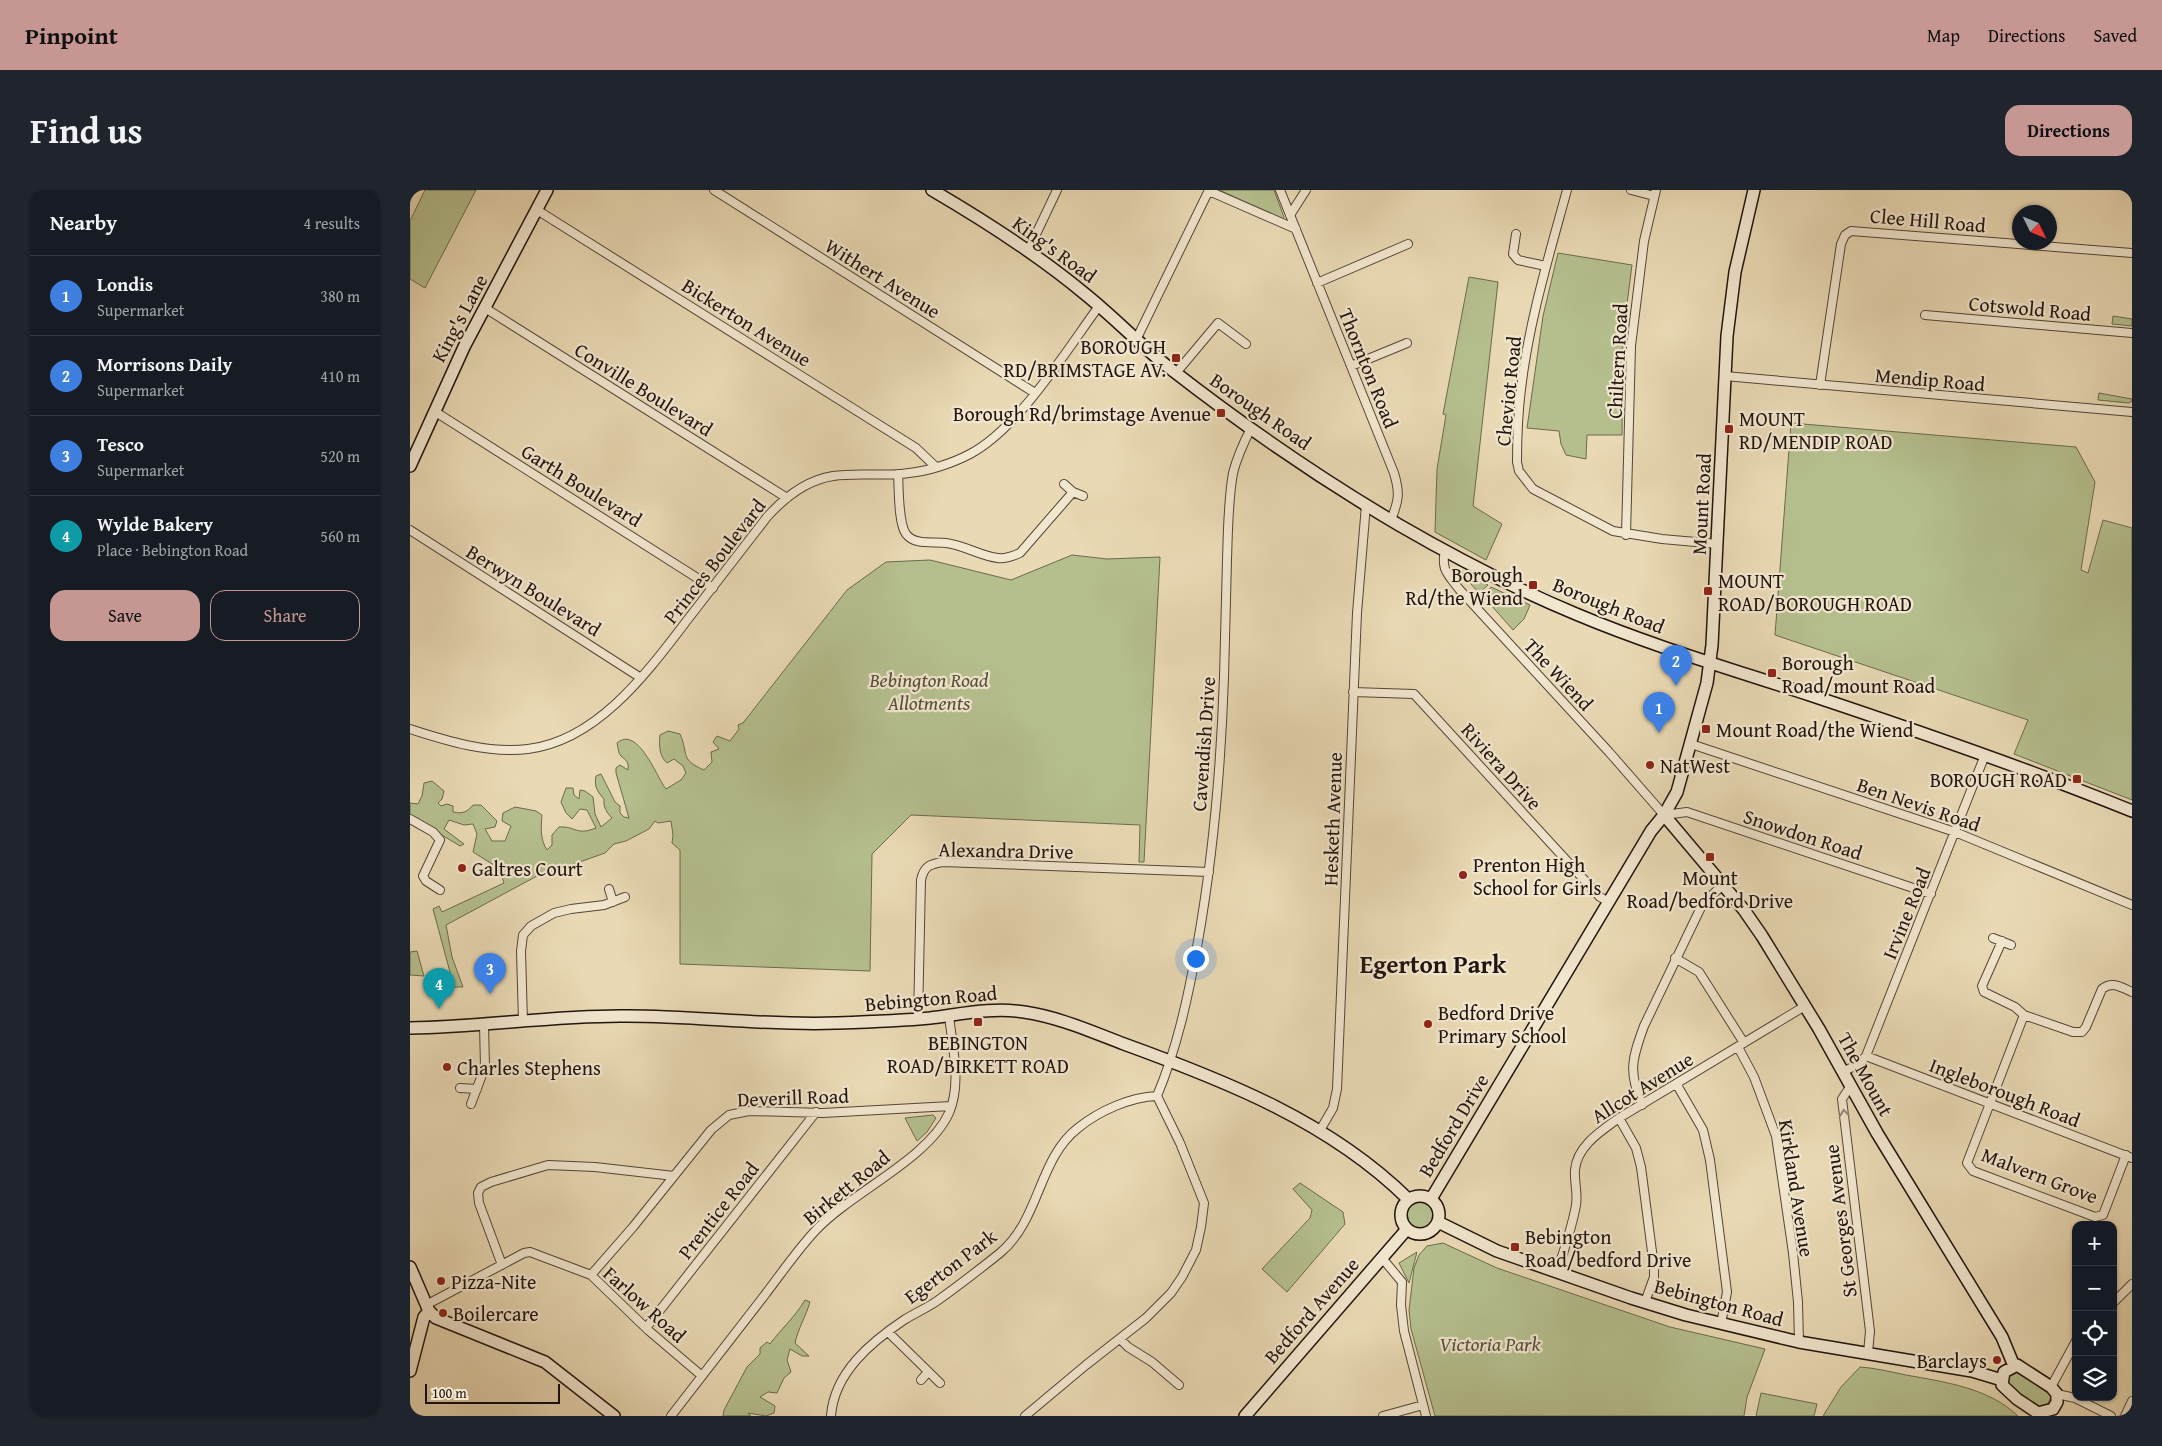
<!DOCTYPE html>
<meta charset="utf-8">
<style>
:root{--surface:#171b24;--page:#20242c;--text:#f1f3f6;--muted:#9ea1a6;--line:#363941;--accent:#c59692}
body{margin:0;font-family:"Gentium Book Plus",serif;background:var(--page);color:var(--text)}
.controls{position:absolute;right:15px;bottom:15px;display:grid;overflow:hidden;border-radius:10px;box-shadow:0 1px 4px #0004}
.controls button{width:45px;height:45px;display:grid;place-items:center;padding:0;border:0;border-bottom:1px solid var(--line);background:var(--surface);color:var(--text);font:25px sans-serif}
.compass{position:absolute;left:1602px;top:15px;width:45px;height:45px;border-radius:50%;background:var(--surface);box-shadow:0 1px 4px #0004;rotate:133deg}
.scale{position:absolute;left:15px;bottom:12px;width:135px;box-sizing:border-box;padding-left:5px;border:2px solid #21140e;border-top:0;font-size:14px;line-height:18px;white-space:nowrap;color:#21140e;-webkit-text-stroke:4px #f1e6ce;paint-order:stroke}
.you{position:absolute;left:785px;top:768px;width:18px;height:18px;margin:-12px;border:4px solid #fff;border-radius:50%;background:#1a73e8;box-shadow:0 0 0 8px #1a73e833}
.badge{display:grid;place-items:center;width:32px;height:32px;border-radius:50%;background:var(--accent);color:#fff;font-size:16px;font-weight:700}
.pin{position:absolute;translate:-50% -41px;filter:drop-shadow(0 1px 2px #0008)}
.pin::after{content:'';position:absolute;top:26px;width:18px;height:15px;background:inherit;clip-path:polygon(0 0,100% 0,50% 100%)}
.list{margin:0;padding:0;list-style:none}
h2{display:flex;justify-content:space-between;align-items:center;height:65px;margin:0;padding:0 20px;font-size:21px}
h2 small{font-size:16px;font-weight:400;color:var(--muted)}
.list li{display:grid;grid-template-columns:32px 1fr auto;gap:15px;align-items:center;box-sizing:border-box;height:80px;padding:0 20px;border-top:1px solid var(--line)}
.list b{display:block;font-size:19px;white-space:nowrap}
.list p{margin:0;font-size:16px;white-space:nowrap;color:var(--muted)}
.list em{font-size:16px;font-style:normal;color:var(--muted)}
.actions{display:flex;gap:10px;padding:15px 20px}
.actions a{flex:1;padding:11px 0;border:1px solid var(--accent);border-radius:15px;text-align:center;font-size:18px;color:var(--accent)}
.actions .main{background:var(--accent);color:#111}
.icon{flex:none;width:28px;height:28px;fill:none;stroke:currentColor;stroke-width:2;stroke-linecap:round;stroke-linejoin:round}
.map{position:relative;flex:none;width:1722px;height:1226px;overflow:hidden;border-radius:15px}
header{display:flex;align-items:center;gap:30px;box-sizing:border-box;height:70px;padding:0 25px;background:var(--accent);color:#111}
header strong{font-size:24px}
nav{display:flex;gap:28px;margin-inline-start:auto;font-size:18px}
.intro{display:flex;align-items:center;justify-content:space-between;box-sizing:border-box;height:120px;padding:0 30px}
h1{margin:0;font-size:35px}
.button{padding:12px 22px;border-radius:15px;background:var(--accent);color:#111;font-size:18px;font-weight:700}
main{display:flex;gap:30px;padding:0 30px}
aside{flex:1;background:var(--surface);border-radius:15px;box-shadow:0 1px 4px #0004}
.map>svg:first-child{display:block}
.green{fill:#b5bf8e;stroke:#6b6a4e}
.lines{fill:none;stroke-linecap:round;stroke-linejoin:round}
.street-casing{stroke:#534538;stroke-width:10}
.secondary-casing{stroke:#21140e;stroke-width:14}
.street{stroke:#f1e6ce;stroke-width:8}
.secondary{stroke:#f1e6ce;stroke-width:11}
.oneway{stroke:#938878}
.poi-dot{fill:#8f2418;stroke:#f1e6ce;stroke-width:2}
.labels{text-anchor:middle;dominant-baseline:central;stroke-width:4.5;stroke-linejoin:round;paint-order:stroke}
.street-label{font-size:20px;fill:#21140e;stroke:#f1e6ce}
.poi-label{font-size:20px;fill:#21140e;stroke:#f1e6ce;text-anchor:start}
.park-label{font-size:20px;font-style:italic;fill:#55503b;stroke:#f1e6ce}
.district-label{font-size:25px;font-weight:bold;fill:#21140e;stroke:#f1e6ce}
</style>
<header>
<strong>Pinpoint</strong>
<nav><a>Map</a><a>Directions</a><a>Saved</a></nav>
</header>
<div class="intro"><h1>Find us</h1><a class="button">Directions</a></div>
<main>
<aside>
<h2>Nearby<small>4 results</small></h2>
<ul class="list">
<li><span class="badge" style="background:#3f7fe0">1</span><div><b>Londis</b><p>Supermarket</p></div><em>380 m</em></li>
<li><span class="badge" style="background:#3f7fe0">2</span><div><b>Morrisons Daily</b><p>Supermarket</p></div><em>410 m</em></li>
<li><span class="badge" style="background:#3f7fe0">3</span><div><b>Tesco</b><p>Supermarket</p></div><em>520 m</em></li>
<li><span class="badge" style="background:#0f9aa8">4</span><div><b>Wylde Bakery</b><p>Place · Bebington Road</p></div><em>560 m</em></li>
</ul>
<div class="actions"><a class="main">Save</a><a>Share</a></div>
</aside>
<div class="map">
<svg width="1722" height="1226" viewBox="0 0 1722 1226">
<rect width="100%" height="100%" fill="#e9d9b4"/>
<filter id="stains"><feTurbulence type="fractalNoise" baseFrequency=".004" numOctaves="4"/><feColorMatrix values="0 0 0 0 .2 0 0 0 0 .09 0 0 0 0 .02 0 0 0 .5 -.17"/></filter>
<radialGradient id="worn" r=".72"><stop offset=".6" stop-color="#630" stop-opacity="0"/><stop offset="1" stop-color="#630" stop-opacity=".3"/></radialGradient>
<path class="green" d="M 15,0 L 66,0 L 15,98 L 0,89 L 0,31 Z
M 809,0 L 864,0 L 874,27 L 873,30 Z
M 1148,63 L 1222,75 L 1213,145 L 1212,245 L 1177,245 L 1176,269 L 1156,265 L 1151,254 L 1149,241 L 1117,238 L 1133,126 Z
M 1059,87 L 1088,92 L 1063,316 L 1092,334 L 1076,370 L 1025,342 L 1027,279 L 1036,225 L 1033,224 Z
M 1703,126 L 1722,129 L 1722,136 L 1702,134 Z
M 1689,203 L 1722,209 L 1722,211 L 1719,213 L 1688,210 Z
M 1381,233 L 1666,257 L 1685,292 L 1671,380 L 1678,383 L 1693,330 L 1722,338 L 1722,610 L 1604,564 L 1618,530 L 1365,445 Z
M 662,365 L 697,369 L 750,367 L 734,672 L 729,672 L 730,635 L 501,625 L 462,664 L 460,781 L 270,774 L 270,660 L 262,653 L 263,645 L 261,631 L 248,633 L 245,631 L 239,639 L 216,651 L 204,654 L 195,663 L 133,685 L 128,677 L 127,686 L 36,735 L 42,767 L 53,797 L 44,797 L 23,719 L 29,716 L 32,722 L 94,693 L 92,687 L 95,682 L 63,662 L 67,644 L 63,634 L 54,635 L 39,630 L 34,639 L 54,654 L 50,656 L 0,626 L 0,613 L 8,614 L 12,606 L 14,593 L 22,591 L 34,601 L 32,609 L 28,613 L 31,616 L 37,614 L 43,616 L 43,622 C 53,624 57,622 63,615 L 71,615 L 87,631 L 85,637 L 75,639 L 82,651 L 95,651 L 101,636 L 92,631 L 93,623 L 105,617 L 126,621 L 132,625 C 131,637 130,650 137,660 L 142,655 L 142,645 L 149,637 C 167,636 165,646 186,638 L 177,620 L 170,619 L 162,629 L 156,623 L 151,612 L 156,598 L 163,598 L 164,605 L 169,609 L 170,600 L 175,601 L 183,607 L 185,624 L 191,637 L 202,628 C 197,623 193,617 194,609 C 187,601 184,597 186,586 L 191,584 L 205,612 L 210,616 L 210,623 L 214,627 L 219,628 L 206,583 L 206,578 L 210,575 L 218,580 C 219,571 216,571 211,566 C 208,563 208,557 207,553 C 228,535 247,588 256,599 L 271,590 L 276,583 L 273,576 L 264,569 L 257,573 C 249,566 249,555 250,545 L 258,541 L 270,544 C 279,564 269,569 294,580 L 302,572 L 301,562 L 309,559 L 303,552 L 307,546 L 320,551 L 329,539 L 328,535 L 333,533 L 437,400 L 476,372 L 520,370 L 601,390 Z
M 1053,382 L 1078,395 L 1069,403 L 1052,384 Z
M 1081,397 L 1120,415 L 1114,429 L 1103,440 L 1073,406 Z
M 7,761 L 14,786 L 0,785 L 0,762 Z
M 523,925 L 526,928 L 517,942 L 507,951 L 495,928 Z
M 890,993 L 933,1022 L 935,1034 L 877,1102 L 852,1079 L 900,1028 L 902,1020 L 883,999 Z
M997 1025a14 14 0 1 1 28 0a14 14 0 1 1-28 0Z
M 1033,1053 L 1087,1078 L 1260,1137 L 1355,1159 L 1337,1207 L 1334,1226 L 1025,1226 L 1001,1139 L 999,1120 L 1004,1078 L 1009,1065 L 1017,1056 Z
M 1007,1062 L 999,1093 L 989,1073 Z
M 395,1110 L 400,1112 C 396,1126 388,1139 385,1153 L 399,1166 L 392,1166 L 380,1159 L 377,1170 L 381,1182 L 374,1188 L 367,1203 L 358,1202 L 350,1207 L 365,1216 L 364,1223 L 356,1226 L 338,1223 L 341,1226 L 313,1226 L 314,1220 L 337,1177 L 350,1164 L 350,1158 L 357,1152 L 360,1154 C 371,1139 385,1127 395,1110 Z
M 1450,1177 C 1466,1178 1481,1182 1496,1185 C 1535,1192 1579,1198 1608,1226 L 1413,1226 L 1431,1197 Z
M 1605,1180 L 1638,1200 L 1641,1207 L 1637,1215 L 1627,1217 L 1598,1195 L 1596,1187 Z
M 1351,1203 L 1407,1214 L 1404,1226 L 1346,1226 Z"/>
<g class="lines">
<g class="street-casing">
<path id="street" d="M 304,0 L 625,203
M 870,0 L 984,283 C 990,303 989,310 981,330
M 1157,0 C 1139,66 1119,131 1111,199 C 1108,223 1107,247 1107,272 L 1109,281 L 1123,299 L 1203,341 L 1252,349 L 1308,354
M 1221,0 L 1244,6
M 799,1 L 886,39
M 127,20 L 506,258 L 526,277
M 880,25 L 896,0
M 1106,44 L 1103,64 L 1108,70 L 1136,76
M 618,61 L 647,0
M 907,93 L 998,54
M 75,118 L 377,308
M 1515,125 L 1722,143
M 726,150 L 799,0
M 941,176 L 997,153
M 766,183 L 808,133 L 836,154
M 1315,186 L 1722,222
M 1410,195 L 1431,54 L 1435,45 L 1441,41 L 1722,63
M 24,221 L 303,398
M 488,284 C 489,298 488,333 496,344 C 505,356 524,351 536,353 C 554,355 570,366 588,368 C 595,369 603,366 610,363 L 663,302
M 654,294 L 663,302 L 673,306
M 0,340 L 231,488
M 1216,345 L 1221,156 L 1234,51 L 1246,0
M 1035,360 C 1031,380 1037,383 1049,399 L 1199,562 L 1254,625 L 1277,622 L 1521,704
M 943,502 L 1004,504 L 1190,707 L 1199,712
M 0,539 C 37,551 79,564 118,559 C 192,550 243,474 285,420 C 309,389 333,358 357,327 C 374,308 397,290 423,286 C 448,282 474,287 499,283 C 519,281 543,273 560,264 C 609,238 656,161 689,116
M 1281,554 L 1545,642 L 1722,715
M 0,629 L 23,642 L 30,650 L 13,686 L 16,691 L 30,700
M 199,699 L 203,712
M 1583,748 L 1601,755
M 1592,751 L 1572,796 L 1574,802 L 1605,817 L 1614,825
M 1265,768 L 1289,782 L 1334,853
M 1614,825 L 1557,973 L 1563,981 L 1685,1027 L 1693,1025 L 1716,965
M 1614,825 L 1663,842 L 1672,842 L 1676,837 L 1692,799 C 1702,791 1711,797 1722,802
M 508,829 L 511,690 C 514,676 520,674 533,672 L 799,682
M 113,832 L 111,761 L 113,745 L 121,736 L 144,723 L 161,719 L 194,715 L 215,707
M 1328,857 L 1344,887 L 1366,946 L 1383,1063 L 1388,1112 L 1389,1152
M 1456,866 L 1722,968
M 1433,882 L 1448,874 L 1456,866 L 1575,565
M 1267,895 L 1293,940 L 1300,970 L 1317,1102 L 1311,1134
M 1440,897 L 1432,909 L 1460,1141 L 1458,1163
M 50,898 L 67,899
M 61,914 L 75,877 L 74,835
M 1232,915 C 1218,881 1222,869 1234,836 L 1293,713 L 1313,695
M 1209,928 L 1226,958 L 1231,977 L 1244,1077 L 1244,1087 L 1235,1112
M 909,942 L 923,918 L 927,899 L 947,423 L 956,315
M 972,1068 L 992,1092 L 991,1115 L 994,1141 L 1016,1226
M 92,1075 L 69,1013 L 68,1003 L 71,997 L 81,992 L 138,975 L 185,977 L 264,986
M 1147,1082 C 1154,1060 1162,1038 1166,1015 C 1168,1003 1164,991 1165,980 C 1167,956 1191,941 1209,928 L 1395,816
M 181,1085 L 223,1037 L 301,940 L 319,925 L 339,921 L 413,923 L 541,916
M 1703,1113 L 1722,1094
M 16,1115 L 114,1063 L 120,1062 L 181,1085 L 238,1140 L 292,1186
M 236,1138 L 406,922
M 478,1142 L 530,1193
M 710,1149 L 718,1157 L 742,1172 L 769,1195
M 511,1190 L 518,1182
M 1641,1197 L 1666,1151
M 1647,1204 L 1665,1208 L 1701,1226
M 261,1226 C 292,1186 323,1146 354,1106 C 371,1084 387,1060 406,1040 C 442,1002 518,969 539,923 C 552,893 542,856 539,825
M 421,1226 C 424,1183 461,1152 494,1130 C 505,1123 517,1118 527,1111 C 548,1096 570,1079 590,1063 C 630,1030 628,969 668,938 C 689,921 720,907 747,906
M 615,1226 L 676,1175 L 736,1128 L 761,1103 L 772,1087 L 786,1060 L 791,1037 L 794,1013 L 770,953 L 747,906 C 767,858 778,808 787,757 C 803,668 811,577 814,487 C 815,448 816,409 817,370 C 818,341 818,311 823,283 C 827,267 834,252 841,238
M 973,1226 L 1013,1215
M 1715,1226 L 1722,1211"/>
</g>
<g class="secondary-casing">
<path id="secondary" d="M 522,0 C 575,31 627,64 675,104 C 705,128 732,157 762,180 C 834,236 911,289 989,335 C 1046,368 1106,399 1166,424 C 1242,456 1321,479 1400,505 C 1508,541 1616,578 1722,621
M 0,276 L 54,157 L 137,0
M 1254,625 L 1334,720 L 1352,746 L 1409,839 L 1467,943 L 1592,1147 L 1604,1176
M 0,838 C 70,837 140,826 210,826 C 282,825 354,836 426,833 C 457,832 489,831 520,828 C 552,824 583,817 614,822 C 649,827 682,842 714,854 C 816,891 920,932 998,1009
M991 1025a19 19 0 1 1 38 0a19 19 0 1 1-38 0Z
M 1021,1009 L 1241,641 L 1254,625 L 1267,602 L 1297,493 L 1302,455 L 1317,146 L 1325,82 L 1344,0
M 1028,1032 L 1087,1061 L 1221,1108 L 1276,1125 L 1389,1152 L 1562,1181 L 1592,1190
M 0,1077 L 19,1121 L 26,1128 L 135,1172 L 204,1226
M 1607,1175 L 1641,1197 L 1647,1204 L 1647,1212 L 1643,1219 L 1628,1223 L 1607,1209 L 1592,1195 L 1594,1182 Z
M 0,1181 L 14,1127 L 19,1121
M 835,1226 L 997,1039"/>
</g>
<use href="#street" class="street"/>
<use href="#secondary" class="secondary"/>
</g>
<defs><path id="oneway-chevron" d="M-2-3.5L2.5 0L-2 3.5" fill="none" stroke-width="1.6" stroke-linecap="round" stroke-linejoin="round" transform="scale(1.25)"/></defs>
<use class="oneway" href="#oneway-chevron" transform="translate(1434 923) rotate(-97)"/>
<g class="poi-dot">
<rect x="761" y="163" width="10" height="10" rx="2.5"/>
<rect x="806" y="218" width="10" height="10" rx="2.5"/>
<rect x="1314" y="234" width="10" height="10" rx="2.5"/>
<rect x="1118" y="390" width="10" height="10" rx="2.5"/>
<rect x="1293" y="396" width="10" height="10" rx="2.5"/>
<rect x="1357" y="478" width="10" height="10" rx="2.5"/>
<rect x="1291" y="534" width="10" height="10" rx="2.5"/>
<circle cx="1240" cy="575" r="5"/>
<rect x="1662" y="584" width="10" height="10" rx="2.5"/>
<rect x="1295" y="662" width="10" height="10" rx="2.5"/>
<circle cx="52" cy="678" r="5"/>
<circle cx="1053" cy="685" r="5"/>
<rect x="563" y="827" width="10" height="10" rx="2.5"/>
<circle cx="1018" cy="834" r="5"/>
<circle cx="37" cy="877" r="5"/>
<rect x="1100" y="1052" width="10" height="10" rx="2.5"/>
<circle cx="31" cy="1091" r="5"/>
<circle cx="33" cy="1123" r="5"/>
<circle cx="1587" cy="1170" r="5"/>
</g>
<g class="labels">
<g class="street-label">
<text transform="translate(1518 30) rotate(5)">Clee Hill Road</text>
<text transform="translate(645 59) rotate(36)">King's Road</text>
<text transform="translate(473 88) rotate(32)">Withert Avenue</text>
<text transform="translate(1620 118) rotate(5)">Cotswold Road</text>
<text transform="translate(49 128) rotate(-62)">King's Lane</text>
<text transform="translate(337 132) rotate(32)">Bickerton Avenue</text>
<text transform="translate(1207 171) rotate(-87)">Chiltern Road</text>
<text transform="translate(959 178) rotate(68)">Thornton Road</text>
<text transform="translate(1520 189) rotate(5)">Mendip Road</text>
<text transform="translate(234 199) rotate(32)">Conville Boulevard</text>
<text transform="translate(1098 201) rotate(-84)">Cheviot Road</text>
<text transform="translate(851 221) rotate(35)">Borough Road</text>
<text transform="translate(172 295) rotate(32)">Garth Boulevard</text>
<text transform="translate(1291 314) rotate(-87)">Mount Road</text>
<text transform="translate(304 371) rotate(-52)">Princes Boulevard</text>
<text transform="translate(124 400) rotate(32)">Berwyn Boulevard</text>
<text transform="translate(1199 415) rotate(22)">Borough Road</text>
<text transform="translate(1149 484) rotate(47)">The Wiend</text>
<text transform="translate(793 554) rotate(-86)">Cavendish Drive</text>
<text transform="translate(1092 576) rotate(48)">Riviera Drive</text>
<text transform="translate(1509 614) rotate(19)">Ben Nevis Road</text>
<text transform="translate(922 629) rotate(-88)">Hesketh Avenue</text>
<text transform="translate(1393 644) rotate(18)">Snowdon Road</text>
<text transform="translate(596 660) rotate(1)">Alexandra Drive</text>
<text transform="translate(1496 723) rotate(-68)">Irvine Road</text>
<text transform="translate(521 808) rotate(-5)">Bebington Road</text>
<text transform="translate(1456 884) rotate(61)">The Mount</text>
<text transform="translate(1232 897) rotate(-32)">Allcot Avenue</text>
<text transform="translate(1595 902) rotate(21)">Ingleborough Road</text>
<text transform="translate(383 907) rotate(-2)">Deverill Road</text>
<text transform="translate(1043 935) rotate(-59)">Bedford Drive</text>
<text transform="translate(1630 985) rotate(21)">Malvern Grove</text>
<text transform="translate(436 997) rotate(-39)">Birkett Road</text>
<text transform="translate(1387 998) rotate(81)">Kirkland Avenue</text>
<text transform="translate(308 1020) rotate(-52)">Prentice Road</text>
<text transform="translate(1430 1031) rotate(-97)">St Georges Avenue</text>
<text transform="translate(540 1076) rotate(-37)">Egerton Park</text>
<text transform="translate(1309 1112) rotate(15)">Bebington Road</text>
<text transform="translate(235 1114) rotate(42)">Farlow Road</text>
<text transform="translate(901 1120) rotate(-49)">Bedford Avenue</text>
</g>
<g class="poi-label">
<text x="756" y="156" text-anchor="end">BOROUGH<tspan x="756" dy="23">RD/BRIMSTAGE AV.</tspan></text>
<text x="801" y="223" text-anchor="end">Borough Rd/brimstage Avenue</text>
<text x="1329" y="228">MOUNT<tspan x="1329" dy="23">RD/MENDIP ROAD</tspan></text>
<text x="1113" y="384" text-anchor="end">Borough<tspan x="1113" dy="23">Rd/the Wiend</tspan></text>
<text x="1308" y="390">MOUNT<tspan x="1308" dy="23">ROAD/BOROUGH ROAD</tspan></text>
<text x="1372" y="472">Borough<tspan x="1372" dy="23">Road/mount Road</tspan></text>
<text x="1306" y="539">Mount Road/the Wiend</text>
<text x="1250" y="575">NatWest</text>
<text x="1657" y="589" text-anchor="end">BOROUGH ROAD</text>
<text x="1063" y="674">Prenton High<tspan x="1063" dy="23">School for Girls</tspan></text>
<text x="62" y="678">Galtres Court</text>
<text x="1300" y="687" text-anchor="middle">Mount<tspan x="1300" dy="23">Road/bedford Drive</tspan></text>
<text x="1028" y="822">Bedford Drive<tspan x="1028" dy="23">Primary School</tspan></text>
<text x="568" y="852" text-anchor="middle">BEBINGTON<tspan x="568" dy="23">ROAD/BIRKETT ROAD</tspan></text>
<text x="47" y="877">Charles Stephens</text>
<text x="1115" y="1046">Bebington<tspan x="1115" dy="23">Road/bedford Drive</tspan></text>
<text x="41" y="1091">Pizza-Nite</text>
<text x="43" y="1123">Boilercare</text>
<text x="1577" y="1170" text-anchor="end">Barclays</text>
</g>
<g class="park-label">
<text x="519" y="489">Bebington Road<tspan x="519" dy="23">Allotments</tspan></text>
<text x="1080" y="1153">Victoria Park</text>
</g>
<g class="district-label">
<text x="1023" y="774">Egerton Park</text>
</g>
</g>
<rect width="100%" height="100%" filter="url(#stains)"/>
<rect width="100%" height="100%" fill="url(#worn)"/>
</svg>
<div class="controls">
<button>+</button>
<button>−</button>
<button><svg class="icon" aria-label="locate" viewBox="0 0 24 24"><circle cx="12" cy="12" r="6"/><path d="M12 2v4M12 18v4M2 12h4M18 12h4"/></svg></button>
<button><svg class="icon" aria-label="layers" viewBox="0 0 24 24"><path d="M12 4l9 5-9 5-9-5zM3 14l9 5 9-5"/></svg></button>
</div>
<svg class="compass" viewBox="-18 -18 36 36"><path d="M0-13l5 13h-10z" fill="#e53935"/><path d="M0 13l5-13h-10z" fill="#9ea1a6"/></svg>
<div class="scale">100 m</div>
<div class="you"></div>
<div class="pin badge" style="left:1249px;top:543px;background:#3f7fe0">1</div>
<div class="pin badge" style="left:1266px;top:496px;background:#3f7fe0">2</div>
<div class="pin badge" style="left:80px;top:804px;background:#3f7fe0">3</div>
<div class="pin badge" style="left:29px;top:819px;background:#0f9aa8">4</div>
</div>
</main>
